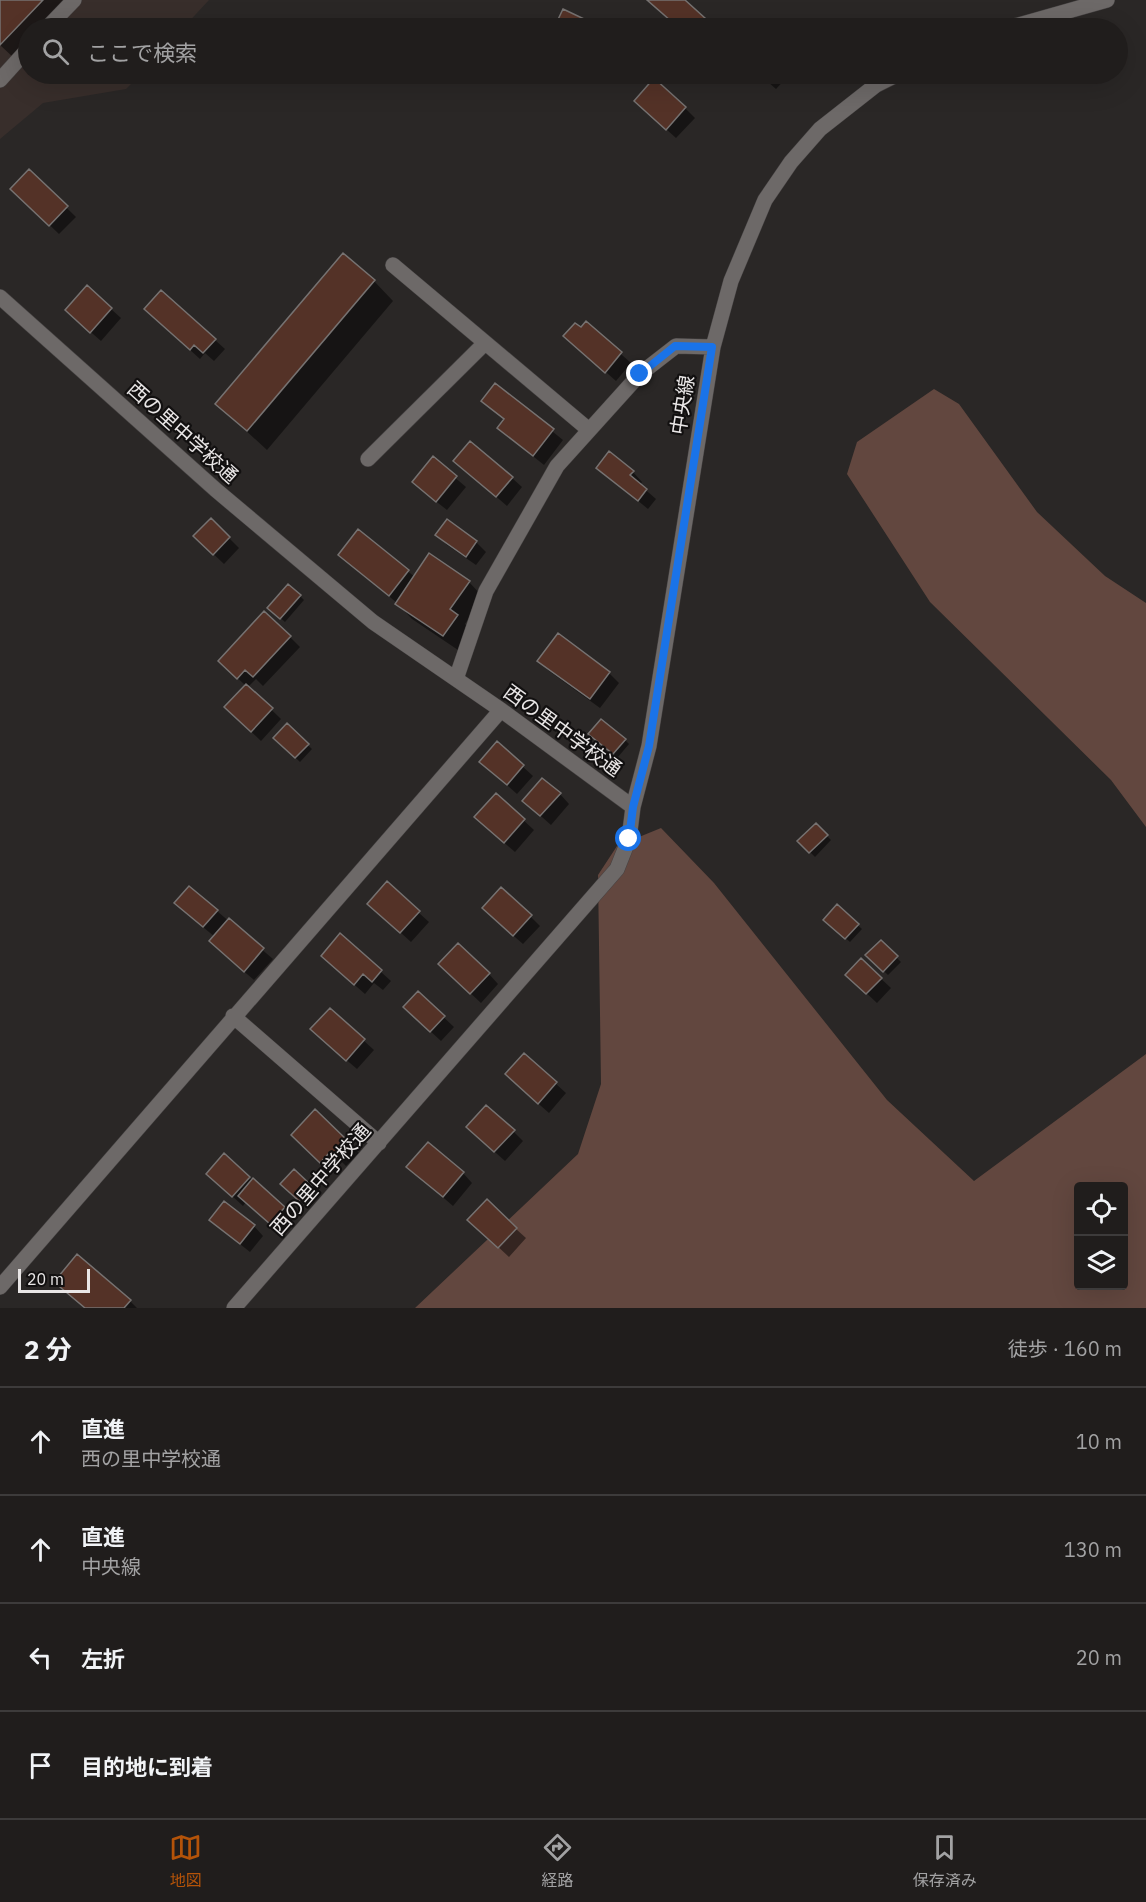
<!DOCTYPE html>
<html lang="ja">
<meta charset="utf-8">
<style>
:root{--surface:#201d1c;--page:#282625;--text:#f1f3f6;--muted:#a2a2a3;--line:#3d3b3b;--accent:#b45309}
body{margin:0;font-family:"IBM Plex Sans","Noto Sans JP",sans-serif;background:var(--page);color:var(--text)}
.controls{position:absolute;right:18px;bottom:18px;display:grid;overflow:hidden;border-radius:6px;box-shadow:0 6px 24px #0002}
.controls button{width:54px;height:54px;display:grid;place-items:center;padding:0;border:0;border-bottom:2px solid var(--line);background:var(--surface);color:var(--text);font:30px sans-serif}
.scale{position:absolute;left:18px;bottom:15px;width:72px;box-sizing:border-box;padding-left:6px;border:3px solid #e9e6e6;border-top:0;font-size:16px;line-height:21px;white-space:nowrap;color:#e9e6e6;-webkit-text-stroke:4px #121010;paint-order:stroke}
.stop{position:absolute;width:18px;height:18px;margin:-14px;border:4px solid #1a73e8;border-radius:50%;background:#fff}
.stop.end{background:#1a73e8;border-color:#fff;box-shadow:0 2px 6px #0008}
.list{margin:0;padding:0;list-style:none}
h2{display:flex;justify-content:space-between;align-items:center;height:78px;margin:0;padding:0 24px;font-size:26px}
h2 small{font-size:20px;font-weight:400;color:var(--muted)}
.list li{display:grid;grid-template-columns:39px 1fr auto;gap:18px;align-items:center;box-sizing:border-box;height:108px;padding:0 24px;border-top:2px solid var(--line)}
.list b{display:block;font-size:22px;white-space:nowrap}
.list p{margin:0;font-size:20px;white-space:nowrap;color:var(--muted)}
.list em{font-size:20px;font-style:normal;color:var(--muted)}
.icon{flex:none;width:33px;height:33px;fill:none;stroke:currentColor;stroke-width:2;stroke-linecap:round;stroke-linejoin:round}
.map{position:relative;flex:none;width:1146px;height:1308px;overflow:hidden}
.search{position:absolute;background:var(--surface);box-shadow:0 6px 24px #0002;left:18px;right:18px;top:18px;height:66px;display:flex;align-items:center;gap:15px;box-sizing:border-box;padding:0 21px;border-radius:33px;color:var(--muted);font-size:22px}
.sheet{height:510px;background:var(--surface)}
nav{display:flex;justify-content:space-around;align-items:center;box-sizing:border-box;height:84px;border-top:2px solid var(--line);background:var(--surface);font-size:16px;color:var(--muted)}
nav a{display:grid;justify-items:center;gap:3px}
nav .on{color:var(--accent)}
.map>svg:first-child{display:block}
.built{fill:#382e2b}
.green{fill:#62473f;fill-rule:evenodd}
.shadow{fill:#0007}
.building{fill:#543227;stroke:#767271;stroke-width:1.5}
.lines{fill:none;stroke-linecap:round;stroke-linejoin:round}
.minor-casing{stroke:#464343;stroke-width:16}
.minor{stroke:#6d6968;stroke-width:15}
.route{stroke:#1a73e8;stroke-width:8}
.labels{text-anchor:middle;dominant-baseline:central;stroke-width:4.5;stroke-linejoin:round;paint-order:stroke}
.street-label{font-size:20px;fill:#e9e6e6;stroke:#121010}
</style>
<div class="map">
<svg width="1146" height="1308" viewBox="0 0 1146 1308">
<rect width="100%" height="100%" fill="#2a2726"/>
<path class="built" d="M 0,0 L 209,0 L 183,28 L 28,28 L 28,74 L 141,74 L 126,89 L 43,103 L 0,139 Z"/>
<path class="green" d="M 934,389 L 959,404 L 1037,512 L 1105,576 L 1146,603 L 1146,827 L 1111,780 L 930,602 L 847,474 L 857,442 Z
M 661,828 L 714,883 L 887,1100 L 974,1181 L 1146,1054 L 1146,1308 L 415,1308 L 578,1154 L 601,1084 L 598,875 L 617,846 ZM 1078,1186 L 1124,1186 L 1124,1286 L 1078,1286 Z"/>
<path class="shadow" d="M 0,0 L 72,0 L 45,28 L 28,28 L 28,45 L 15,59 L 0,45 Z
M 564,11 L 600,28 L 556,28 Z
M 759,74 L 790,74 L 776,89 Z
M 685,108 L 695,118 L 676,138 L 646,111 Z
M 29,171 L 76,217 L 59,234 L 12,189 Z
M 374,281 L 393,301 L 267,450 L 217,404 Z
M 111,309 L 121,318 L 101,341 L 77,320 Z
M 156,319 L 215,340 L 225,349 L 214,361 L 205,353 L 200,359 Z
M 586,323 L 631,363 L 616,381 L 565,336 L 581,330 Z
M 495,385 L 563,440 L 544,465 L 509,437 L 505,420 L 483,400 Z
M 433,459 L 466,487 L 447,510 L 424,492 Z
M 455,461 L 512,478 L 522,487 L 507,506 Z
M 598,468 L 633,472 L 642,482 L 640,485 L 656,499 L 648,509 Z
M 211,520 L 239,548 L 224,564 L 205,546 Z
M 447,521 L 476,542 L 486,552 L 476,565 L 447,545 L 437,535 Z
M 358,532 L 415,577 L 469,582 L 483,597 L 465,624 L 472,631 L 458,650 L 412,619 L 397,603 L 340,555 Z
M 300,596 L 304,600 L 285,622 L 274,612 Z
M 290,637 L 300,647 L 263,686 L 256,679 L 248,687 L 281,719 L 261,741 L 236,717 L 246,686 L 230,671 Z
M 539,661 L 609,673 L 619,683 L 600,708 L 549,671 Z
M 287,725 L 312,749 L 300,762 L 275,738 Z
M 595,738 L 625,740 L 629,744 L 618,757 Z
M 497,743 L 533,776 L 517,794 L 491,771 Z
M 560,794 L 569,804 L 551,825 L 534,810 Z
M 496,795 L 534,830 L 515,852 L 486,827 Z
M 816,825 L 831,840 L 815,857 L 799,841 Z
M 387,884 L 429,922 L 411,942 L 379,913 Z
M 837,906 L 862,929 L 850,942 L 825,920 Z
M 217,911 L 273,959 L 254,980 L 220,951 L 215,937 L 186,913 Z
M 530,916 L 540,926 L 523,944 L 493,918 Z
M 341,936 L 391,981 L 383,990 L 374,983 L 365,994 L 333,966 Z
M 881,942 L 901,962 L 888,975 L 867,955 Z
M 861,960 L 891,988 L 877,1003 L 847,975 Z
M 450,974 L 489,974 L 498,984 L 481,1003 Z
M 418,993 L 454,1027 L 441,1041 L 415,1017 Z
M 330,1010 L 374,1050 L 357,1069 L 322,1039 Z
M 524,1055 L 566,1093 L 549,1113 L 516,1084 Z
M 315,1112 L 359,1153 L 346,1166 L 341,1161 L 331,1172 L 302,1145 Z
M 513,1131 L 523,1141 L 505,1161 L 478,1137 Z
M 224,1155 L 294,1218 L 281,1233 L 246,1202 L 243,1206 L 218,1183 Z
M 408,1167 L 463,1173 L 472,1183 L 453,1206 Z
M 294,1171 L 316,1192 L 304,1204 L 282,1184 Z
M 254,1226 L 263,1236 L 250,1252 L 221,1229 Z
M 479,1229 L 516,1229 L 526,1238 L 509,1257 Z
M 77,1256 L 130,1301 L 137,1308 L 85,1308 L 65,1291 Z"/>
<path class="building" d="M 0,0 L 43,0 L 0,45 Z
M 647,0 L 685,0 L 716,28 L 679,28 Z
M 563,9 L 601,27 L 600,28 L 554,28 Z
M 758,74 L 772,74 L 765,80 Z
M 654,78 L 686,107 L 666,130 L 634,101 Z
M 29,169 L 68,206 L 49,226 L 10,189 Z
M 343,253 L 375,280 L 247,431 L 215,404 Z
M 87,285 L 112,308 L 90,333 L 65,310 Z
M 161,290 L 216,339 L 203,353 L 194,345 L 190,350 L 144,309 Z
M 586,321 L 622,352 L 605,373 L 563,336 L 575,323 L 581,327 Z
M 495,383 L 554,429 L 533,456 L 497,428 L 504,419 L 481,401 Z
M 470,441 L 513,477 L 496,497 L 453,461 Z
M 609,451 L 634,471 L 630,475 L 647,489 L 638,501 L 596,468 Z
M 433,456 L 457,476 L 436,502 L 412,482 Z
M 211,518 L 230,537 L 213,555 L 193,536 Z
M 447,519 L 477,541 L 466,557 L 435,535 Z
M 358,529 L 409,570 L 389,596 L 338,555 Z
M 429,553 L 470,581 L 450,609 L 458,615 L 443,636 L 395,604 Z
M 288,584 L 301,595 L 280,619 L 267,608 Z
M 264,611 L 291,636 L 253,677 L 245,670 L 237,679 L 218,661 Z
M 558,633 L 610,672 L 590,699 L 537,661 Z
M 246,684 L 273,708 L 251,732 L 224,707 Z
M 601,719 L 626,739 L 613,754 L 588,734 Z
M 287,723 L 309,744 L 295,758 L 273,738 Z
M 497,741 L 524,765 L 507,785 L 479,762 Z
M 542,778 L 561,793 L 540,816 L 522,801 Z
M 496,793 L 525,819 L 504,843 L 474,817 Z
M 816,823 L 828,835 L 809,853 L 797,841 Z
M 387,881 L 420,911 L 400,933 L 367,904 Z
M 189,886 L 218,910 L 203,927 L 174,903 Z
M 501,887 L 532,915 L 513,936 L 482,908 Z
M 837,904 L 859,924 L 845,939 L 823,920 Z
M 229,918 L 264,948 L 244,972 L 209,941 Z
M 340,933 L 382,970 L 372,982 L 363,974 L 354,985 L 321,956 Z
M 881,940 L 898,956 L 883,972 L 865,955 Z
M 458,943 L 490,973 L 470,994 L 438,964 Z
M 861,958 L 882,978 L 866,994 L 845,975 Z
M 418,991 L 445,1016 L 430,1032 L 403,1007 Z
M 330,1008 L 365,1039 L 346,1061 L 310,1029 Z
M 524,1053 L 557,1082 L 538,1104 L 505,1074 Z
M 486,1105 L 515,1130 L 494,1152 L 466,1127 Z
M 315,1109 L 350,1143 L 336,1158 L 330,1152 L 320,1163 L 291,1135 Z
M 428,1142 L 464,1172 L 443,1197 L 406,1167 Z
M 224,1153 L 250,1177 L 232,1197 L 206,1174 Z
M 294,1169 L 312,1186 L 299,1201 L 280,1184 Z
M 253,1178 L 285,1207 L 270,1224 L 238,1196 Z
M 487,1199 L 517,1228 L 498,1248 L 467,1220 Z
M 224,1201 L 255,1225 L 240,1244 L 209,1220 Z
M 77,1254 L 131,1300 L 124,1308 L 85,1308 L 54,1282 Z"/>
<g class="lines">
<g class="minor-casing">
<path id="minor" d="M 47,28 L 74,0
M 1008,28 L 1107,0
M 0,80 L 28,49
M 393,265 L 589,430
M 0,297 L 216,490 L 373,622 L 501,710 L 633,807 L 629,839 L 617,869 L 234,1308
M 368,459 L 485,343
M 456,679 L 486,591 L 557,466 L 640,374 L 676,346 L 713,347
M 633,807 L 649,746 L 713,347 L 731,281 L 765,200 L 791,162 L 820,129 L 876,85 L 898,74
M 233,1016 L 379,1143
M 0,1287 L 501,710"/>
</g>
<use href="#minor" class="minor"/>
</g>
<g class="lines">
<path class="route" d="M 629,839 L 633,807 L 649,746 L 712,347 L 675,346 L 640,374"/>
</g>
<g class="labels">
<g class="street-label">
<text transform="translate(682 405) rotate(-81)">中央線</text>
<text transform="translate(183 432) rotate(42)">西の里中学校通</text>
<text transform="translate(563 730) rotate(36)">西の里中学校通</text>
<text transform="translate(320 1179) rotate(-49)">西の里中学校通</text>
</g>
</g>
</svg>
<div class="controls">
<button><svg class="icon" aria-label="locate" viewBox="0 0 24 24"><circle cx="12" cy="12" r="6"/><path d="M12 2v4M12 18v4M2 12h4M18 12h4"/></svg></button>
<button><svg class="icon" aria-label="layers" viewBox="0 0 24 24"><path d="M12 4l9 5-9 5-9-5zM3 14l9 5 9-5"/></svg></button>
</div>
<div class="scale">20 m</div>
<div class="stop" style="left:629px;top:839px"></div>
<div class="stop end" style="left:640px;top:374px"></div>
<div class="search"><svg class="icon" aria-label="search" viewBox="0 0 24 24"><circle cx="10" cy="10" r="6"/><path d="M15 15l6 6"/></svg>ここで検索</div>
</div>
<section class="sheet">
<h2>2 分<small>徒歩 · 160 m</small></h2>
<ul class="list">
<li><svg class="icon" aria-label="ahead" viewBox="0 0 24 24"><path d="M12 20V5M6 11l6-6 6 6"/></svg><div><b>直進</b><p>西の里中学校通</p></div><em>10 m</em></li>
<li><svg class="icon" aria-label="ahead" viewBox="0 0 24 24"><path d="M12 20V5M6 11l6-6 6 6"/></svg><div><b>直進</b><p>中央線</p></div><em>130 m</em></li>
<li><svg class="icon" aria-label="left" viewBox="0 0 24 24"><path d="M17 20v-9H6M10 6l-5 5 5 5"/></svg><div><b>左折</b></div><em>20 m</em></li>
<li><svg class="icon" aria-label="arrive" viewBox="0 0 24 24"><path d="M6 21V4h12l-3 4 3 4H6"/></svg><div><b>目的地に到着</b></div></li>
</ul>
</section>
<nav>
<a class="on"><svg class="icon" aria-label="map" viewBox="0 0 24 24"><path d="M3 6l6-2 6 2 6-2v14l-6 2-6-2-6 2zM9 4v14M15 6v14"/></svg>地図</a>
<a><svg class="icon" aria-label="directions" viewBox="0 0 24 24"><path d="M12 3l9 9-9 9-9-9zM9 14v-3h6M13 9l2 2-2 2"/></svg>経路</a>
<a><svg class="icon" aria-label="saved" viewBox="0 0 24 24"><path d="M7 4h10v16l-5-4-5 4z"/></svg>保存済み</a>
</nav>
